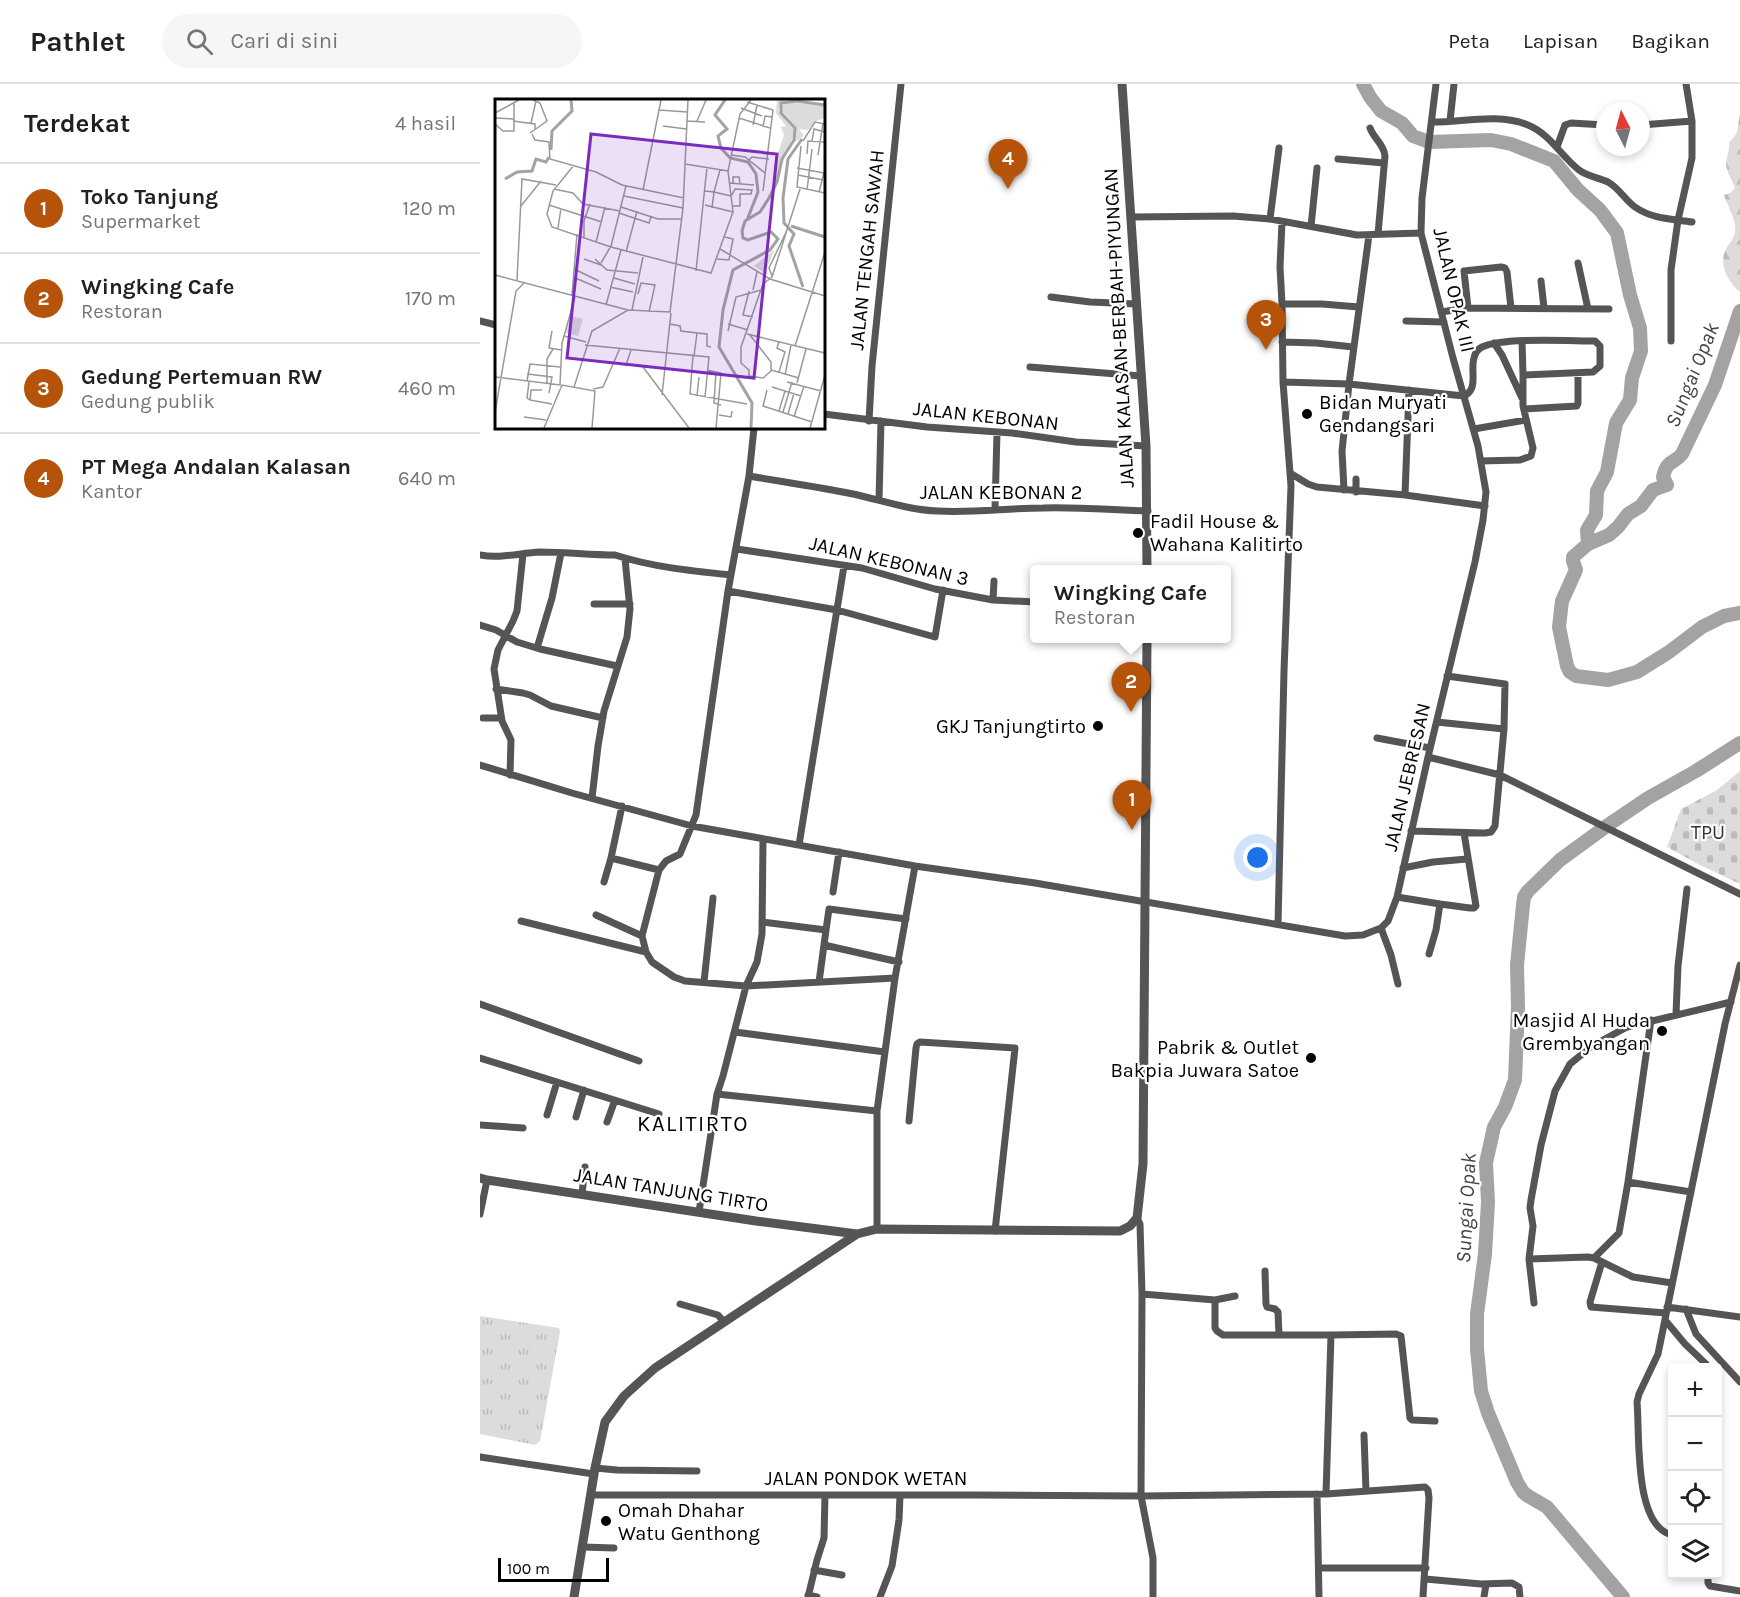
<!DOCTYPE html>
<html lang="id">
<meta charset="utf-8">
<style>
:root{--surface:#fff;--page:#f6f6f6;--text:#202124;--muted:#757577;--line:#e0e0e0;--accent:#b45309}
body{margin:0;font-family:Karla,sans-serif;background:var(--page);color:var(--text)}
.controls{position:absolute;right:18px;bottom:18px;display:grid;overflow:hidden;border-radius:6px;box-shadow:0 3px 9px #0003}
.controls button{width:54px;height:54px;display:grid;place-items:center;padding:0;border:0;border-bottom:2px solid var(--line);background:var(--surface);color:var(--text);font:30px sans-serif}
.compass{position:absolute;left:1116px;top:18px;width:54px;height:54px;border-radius:50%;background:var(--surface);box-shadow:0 3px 9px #0003;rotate:354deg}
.scale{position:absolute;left:18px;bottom:15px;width:111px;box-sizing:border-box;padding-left:6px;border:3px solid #000;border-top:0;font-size:16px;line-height:21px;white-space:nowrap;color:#000;-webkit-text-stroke:4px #fff;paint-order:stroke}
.you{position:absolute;left:778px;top:774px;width:21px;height:21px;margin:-15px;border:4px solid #fff;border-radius:50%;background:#1a73e8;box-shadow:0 0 0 9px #1a73e833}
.badge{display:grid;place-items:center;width:39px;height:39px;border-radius:50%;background:var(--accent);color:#fff;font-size:20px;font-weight:700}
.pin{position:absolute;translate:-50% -50px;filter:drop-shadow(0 2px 3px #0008)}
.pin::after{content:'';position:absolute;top:32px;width:21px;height:18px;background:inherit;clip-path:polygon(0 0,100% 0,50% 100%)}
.popup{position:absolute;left:550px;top:481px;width:201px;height:78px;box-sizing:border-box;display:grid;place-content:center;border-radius:6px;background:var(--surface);filter:drop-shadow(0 2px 4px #0005);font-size:20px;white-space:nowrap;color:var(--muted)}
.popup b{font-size:22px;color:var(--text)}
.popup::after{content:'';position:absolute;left:50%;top:100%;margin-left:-12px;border:12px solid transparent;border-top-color:var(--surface)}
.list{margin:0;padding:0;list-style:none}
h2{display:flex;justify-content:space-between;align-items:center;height:78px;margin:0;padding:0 24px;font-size:26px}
h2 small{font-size:20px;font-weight:400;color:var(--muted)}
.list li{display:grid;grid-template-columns:39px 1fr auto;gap:18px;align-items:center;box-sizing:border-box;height:90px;padding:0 24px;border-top:2px solid var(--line)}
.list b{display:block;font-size:22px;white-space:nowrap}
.list p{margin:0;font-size:20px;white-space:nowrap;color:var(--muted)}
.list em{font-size:20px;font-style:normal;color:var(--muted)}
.icon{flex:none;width:33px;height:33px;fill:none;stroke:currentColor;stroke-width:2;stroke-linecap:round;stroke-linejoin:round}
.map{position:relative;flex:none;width:1260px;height:1513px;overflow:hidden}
header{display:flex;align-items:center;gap:36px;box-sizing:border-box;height:84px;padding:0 30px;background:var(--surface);border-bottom:2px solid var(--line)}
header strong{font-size:28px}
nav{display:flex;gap:33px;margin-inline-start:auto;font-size:21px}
.search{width:420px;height:54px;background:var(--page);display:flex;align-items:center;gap:15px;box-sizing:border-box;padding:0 21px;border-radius:33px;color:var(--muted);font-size:22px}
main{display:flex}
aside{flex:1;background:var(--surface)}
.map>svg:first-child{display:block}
.grass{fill:url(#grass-tufts)}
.forest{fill:url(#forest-firs)}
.cemetery{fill:url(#cemetery-stones)}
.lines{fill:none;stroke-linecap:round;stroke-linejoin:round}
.river{stroke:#a3a3a3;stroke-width:14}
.minor{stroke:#555;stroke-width:7}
.tertiary{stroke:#555;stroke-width:9}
.poi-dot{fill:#000;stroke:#fff;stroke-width:2}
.labels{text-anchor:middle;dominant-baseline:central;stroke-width:4.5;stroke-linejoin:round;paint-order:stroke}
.street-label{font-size:20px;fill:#000;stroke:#fff}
.poi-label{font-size:20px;fill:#000;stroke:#fff;text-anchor:start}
.park-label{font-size:20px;fill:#333;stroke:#fff}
.water-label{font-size:21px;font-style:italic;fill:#444;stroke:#fff}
.quarter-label{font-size:22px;letter-spacing:1.5px;fill:#000;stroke:#fff}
.inset-river{fill:none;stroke:#a3a3a3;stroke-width:3}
.inset-road{fill:none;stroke:#999;stroke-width:1.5}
.view{fill:#7b2cbf;fill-opacity:0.15;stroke:#7b2cbf;stroke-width:3}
.inset-edge{fill:none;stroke:#000;stroke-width:3}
</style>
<header>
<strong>Pathlet</strong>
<div class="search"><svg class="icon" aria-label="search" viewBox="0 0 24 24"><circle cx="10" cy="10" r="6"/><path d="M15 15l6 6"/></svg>Cari di sini</div>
<nav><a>Peta</a><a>Lapisan</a><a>Bagikan</a></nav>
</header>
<main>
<aside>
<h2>Terdekat<small>4 hasil</small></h2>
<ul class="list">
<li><span class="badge">1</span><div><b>Toko Tanjung</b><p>Supermarket</p></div><em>120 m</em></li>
<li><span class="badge">2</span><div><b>Wingking Cafe</b><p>Restoran</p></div><em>170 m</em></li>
<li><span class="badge">3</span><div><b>Gedung Pertemuan RW</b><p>Gedung publik</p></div><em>460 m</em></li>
<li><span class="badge">4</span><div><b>PT Mega Andalan Kalasan</b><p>Kantor</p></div><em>640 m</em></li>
</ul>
</aside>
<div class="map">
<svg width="1260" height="1513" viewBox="0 0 1260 1513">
<defs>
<pattern id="grass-tufts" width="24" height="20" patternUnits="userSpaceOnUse" patternTransform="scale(1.5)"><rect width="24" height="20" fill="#dcdcdc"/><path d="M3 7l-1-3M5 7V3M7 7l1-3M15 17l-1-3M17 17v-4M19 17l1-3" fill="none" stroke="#bbb"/></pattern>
<pattern id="forest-firs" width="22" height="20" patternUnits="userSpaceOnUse" patternTransform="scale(1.5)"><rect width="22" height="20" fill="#dcdcdc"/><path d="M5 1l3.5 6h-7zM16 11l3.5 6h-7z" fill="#bbb"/></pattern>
<pattern id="cemetery-stones" width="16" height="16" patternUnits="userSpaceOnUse" patternTransform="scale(1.5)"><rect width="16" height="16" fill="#dcdcdc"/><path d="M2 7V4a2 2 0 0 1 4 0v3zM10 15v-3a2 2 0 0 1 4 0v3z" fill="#bbb"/></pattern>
</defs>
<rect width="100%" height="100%" fill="#fff"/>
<path class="grass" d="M 0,1232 L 79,1244 L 80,1248 L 60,1357 L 55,1361 L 0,1350 Z"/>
<path class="forest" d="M 1260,29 L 1260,208 C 1248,198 1238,180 1246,165 C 1249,159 1254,155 1255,148 C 1257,137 1247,121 1244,111 L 1250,109 L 1255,104 C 1252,96 1246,87 1246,79 C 1247,71 1250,66 1249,58 C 1260,50 1257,42 1260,29 Z"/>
<path class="cemetery" d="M 1260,687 L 1260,800 L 1218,780 L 1187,763 L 1201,725 L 1237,706 Z"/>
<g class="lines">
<path class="river" d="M 883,0 L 890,13 L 901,27 L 922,39 L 933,52 L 949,58 L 1011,56 L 1031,60 L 1074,77 L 1098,106 L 1120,126 L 1137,149 L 1150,211 L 1160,244 L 1161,267 L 1152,294 L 1150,316 L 1136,339 L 1127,388 L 1117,407 L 1116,431 L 1107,446 L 1108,460
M 1260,227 L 1235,301 L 1202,370 C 1194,380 1187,375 1183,393 L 1187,401 L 1173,406 L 1161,422 L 1148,430 L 1138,443 L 1129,451 L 1108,460 L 1093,473 L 1093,477 L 1096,486 L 1082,517 L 1079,543 L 1087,582 L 1090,588 L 1096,592 L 1128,596 L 1157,588 L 1189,568 L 1222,543 L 1244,532 L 1260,529
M 1143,1513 L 1067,1423 L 1048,1412 L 1043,1408 L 1037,1398 L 1008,1329 L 1001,1307 L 997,1265 L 997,1230 L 1005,1170 L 1008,1118 L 1006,1079 L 1014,1043 L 1025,1023 L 1035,996 L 1038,923 L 1037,881 L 1043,821 L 1044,813 L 1048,807 L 1080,776 L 1128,741 L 1168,714 L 1216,687 L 1260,659"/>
<path class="minor" d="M 970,37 L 974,0
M 953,38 C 984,38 1018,29 1048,41 C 1070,50 1081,72 1099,86 C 1108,93 1118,93 1128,98 C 1139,104 1145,116 1155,123 C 1172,135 1192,135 1212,138
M 1161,41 L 1212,37
M 890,44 C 894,55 904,60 905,72 L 898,150
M 1077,63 L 1085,41 L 1091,39 L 1125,41
M 858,75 L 904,79
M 651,133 L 753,132 L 790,135 L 877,151 L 941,149
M 790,135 L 799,64
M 831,142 L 837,84
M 889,151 L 869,300 L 984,312 C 999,305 990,287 994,274 C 995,269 998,265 1002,263 C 1024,253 1089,257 1115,257 L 1120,262 L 1120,282 L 1113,288 L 1043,291 L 1043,322 L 1053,364 L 1051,372 L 1040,376 L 1001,377
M 1098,179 L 1108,225
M 1061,197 L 1064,224
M 571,213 L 610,218 L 657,220
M 802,220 L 842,220 L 879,223
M 988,224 L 984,187 L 1021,183 L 1025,184 L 1027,188 L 1031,224
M 961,228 L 988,224 L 1129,225
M 0,237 L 16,241
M 926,237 L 964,238
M 1042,257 L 1043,291
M 1191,257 L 1191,186 L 1198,136 L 1212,74 L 1212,37 L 1206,0
M 802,258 L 836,259 L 873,263
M 1014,259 L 1022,271 L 1042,314
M 550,283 L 661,292
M 803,298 L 869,300 L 862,367 L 864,406
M 1044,325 L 1097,322 L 1098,319 L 1098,289
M 344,330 L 447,343 L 532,349 L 596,358 L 666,362
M 389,337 L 392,282 L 421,0
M 274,344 L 269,392 L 248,507 L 216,731 L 200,770 L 186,777 L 179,786 L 162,852 L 166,868 L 172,878 L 194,893 L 205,897 L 266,902 L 415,894
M 994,345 L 1046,336
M 810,389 L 828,400 L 837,403 L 925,411 L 1005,422
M 269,392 C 304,398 339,403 373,410 C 401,416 428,426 458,427 C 493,429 528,424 563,424 C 598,423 633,426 668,427
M 876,408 L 876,395
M 925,411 L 929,306
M 399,416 L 401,337
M 515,425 L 517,348
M 257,465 L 382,484 L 455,505 L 513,516 L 555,518
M 0,471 C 21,475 39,469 60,468 C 85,468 110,471 135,471 C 172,483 212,487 251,491
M 248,507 L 357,526 L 455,553 L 463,506
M 513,516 L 514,497
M 114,520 L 150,520
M 0,541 L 16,546 L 37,558 L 60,565 L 137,582
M 57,564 L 72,514 L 81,469
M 16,605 L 43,609 L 50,611 L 71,622 L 123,634
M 3,634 L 21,634
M 957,638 L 1024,645
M 897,654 L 950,664
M 948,673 L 1020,691 L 1260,810
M 0,681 L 92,709 L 212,742 L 435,782 L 555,799 L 865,852 L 883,851 L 901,844 L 908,837 L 917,813 L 948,673 L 995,478 L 1003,436 L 1006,408 L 998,362 L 973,274 L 941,149 L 942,114 L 956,0
M 30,691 L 31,656 L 22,637 L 14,585 L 18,566 L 33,537 L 37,527 L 43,470
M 112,714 L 118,662 L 124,627 L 147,553 L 150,525 L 145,475
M 142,722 L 131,774 L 179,786
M 931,747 L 1005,749 L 1011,748 L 1015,742 L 1024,645 L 1025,600 L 967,592
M 319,761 L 364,482
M 923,784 L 953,778 L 987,775
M 124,798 L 131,774
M 353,808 L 359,768
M 917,813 L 960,820 L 956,846 L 949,870
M 960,820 L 990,824 L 994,824 L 996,822 L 984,749
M 116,831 L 162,852
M 41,837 L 166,868
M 282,838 L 346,846 L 339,898
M 798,840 L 804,587 L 811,402 L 803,298 L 802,220 L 800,183 L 802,138
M 901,844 L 911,871 L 918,900
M 346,846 L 349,825 L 426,835
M 344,861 L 419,878
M 224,898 L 233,814
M 0,920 L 159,977
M 1196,930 L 1198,882 L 1207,805
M 1171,936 L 1148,1098 L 1211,1108
M 255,948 L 405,968
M 0,974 L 179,1030
M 237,1010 L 397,1027
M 67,1031 L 77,998
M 96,1033 L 104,1006
M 429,1037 L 436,964 L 437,960 L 440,958 L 535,964 L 515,1147
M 127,1038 L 135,1016
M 0,1041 L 43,1044
M 102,1110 L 105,1083
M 219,1128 L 237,1010 L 243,992 L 266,902 L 277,878 L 282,850 L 283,755
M 0,1130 L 7,1096
M 657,1134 L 660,1140 L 662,1210 L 661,1412 L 673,1474 L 673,1513
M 397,1145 L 397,1027 L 415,894 L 435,782
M 1114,1174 L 1139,1149 L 1148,1098
M 1049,1175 L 1108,1173 L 1114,1174 L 1153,1193 L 1192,1199
M 1122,1178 L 1110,1218 L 1111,1223 L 1186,1229
M 785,1187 L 786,1220 L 787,1223 L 795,1225 L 798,1228 L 799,1251
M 662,1210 L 735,1216 L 735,1244 L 737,1247 L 743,1251 L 851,1251 L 846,1410
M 735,1216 L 755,1212
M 1054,1219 L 1049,1175 L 1053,1142 L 1050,1124 L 1051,1116 L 1061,1061 L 1075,1007 L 1090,980 L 1112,962 L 1147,943 L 1251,918
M 200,1220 L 238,1231 L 244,1238
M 1187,1223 L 1260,1233
M 1206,1225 L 1216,1250 L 1260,1298
M 1185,1236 L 1205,1260 L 1226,1280
M 851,1251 L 916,1250 L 921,1252 L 930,1334 L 932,1336 L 955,1337
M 884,1351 L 886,1407
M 0,1373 L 114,1390
M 115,1384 L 137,1386 L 217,1387
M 837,1410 L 839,1513
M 111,1411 L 496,1411 L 661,1412 L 846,1410 L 945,1403 L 948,1406 L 949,1414 L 943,1513
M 1192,1451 C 1153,1442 1160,1349 1157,1318 L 1159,1310 L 1178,1270 L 1245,940 L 1260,881
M 103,1463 L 134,1464
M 839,1484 L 946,1484
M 334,1486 L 362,1491
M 1228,1490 L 1228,1499 L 1230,1502 L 1260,1507
M 945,1495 L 1001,1500 L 1032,1499 L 1039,1503 L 1040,1513
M 328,1511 L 337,1513
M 328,1513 L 337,1476 L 344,1454 L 345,1411
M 400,1513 L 412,1482 L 419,1436 L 420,1411
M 1004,1513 L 1006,1500"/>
<path class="tertiary" d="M 642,0 L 666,362 L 667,486
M 0,1094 L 7,1096 L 276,1137 L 377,1150
M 94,1513 L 115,1384 L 125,1338 L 144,1312 L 175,1284 L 377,1150 L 397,1145 L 640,1147 L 650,1142 L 657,1134 L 663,1080 L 667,554"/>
</g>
<g class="poi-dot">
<circle cx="827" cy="330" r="6"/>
<circle cx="658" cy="449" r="6"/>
<circle cx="618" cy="642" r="6"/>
<circle cx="1182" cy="947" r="6"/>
<circle cx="831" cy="974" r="6"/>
<circle cx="126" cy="1437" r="6"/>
</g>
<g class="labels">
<g class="street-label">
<text transform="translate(387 166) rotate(-84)">JALAN TENGAH SAWAH</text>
<text transform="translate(974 206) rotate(77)">JALAN OPAK III</text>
<text transform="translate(639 244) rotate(-93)">JALAN KALASAN-BERBAH-PIYUNGAN</text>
<text transform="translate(506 332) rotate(6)">JALAN KEBONAN</text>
<text x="521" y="408">JALAN KEBONAN 2</text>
<text transform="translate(409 477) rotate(13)">JALAN KEBONAN 3</text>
<text transform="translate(927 693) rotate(-77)">JALAN JEBRESAN</text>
<text transform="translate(191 1106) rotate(9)">JALAN TANJUNG TIRTO</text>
<text x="386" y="1394">JALAN PONDOK WETAN</text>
</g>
<g class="poi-label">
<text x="839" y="318">Bidan Muryati<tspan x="839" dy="23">Gendangsari</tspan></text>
<text x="670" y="437">Fadil House &amp;<tspan x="670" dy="23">Wahana Kalitirto</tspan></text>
<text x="606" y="642" text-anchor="end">GKJ Tanjungtirto</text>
<text x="1170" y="936" text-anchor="end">Masjid Al Huda<tspan x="1170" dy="23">Grembyangan</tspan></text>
<text x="819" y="963" text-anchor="end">Pabrik &amp; Outlet<tspan x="819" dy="23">Bakpia Juwara Satoe</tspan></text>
<text x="138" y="1426">Omah Dhahar<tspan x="138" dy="23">Watu Genthong</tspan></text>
</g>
<g class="park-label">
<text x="1228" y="748">TPU</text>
</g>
<g class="water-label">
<text transform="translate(1212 291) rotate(-68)">Sungai Opak</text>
<text transform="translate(986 1124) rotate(-87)">Sungai Opak</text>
</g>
<g class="quarter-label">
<text x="213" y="1040">KALITIRTO</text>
</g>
</g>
<g transform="translate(15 15)">
<rect width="330" height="330" fill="#fff"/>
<path d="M 75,217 L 88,220 L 83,237 L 70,234 Z" fill="#dcdcdc"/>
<path d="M 282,1 L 291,1 L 283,11 L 300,32 L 279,86 L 279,66 L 289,36 L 286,28 L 291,27 L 281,14 ZM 290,3 L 330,7 L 330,19 L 321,22 L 313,31 L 304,30 L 309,37 L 300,43 L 301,28 L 285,10 Z" fill="#dcdcdc"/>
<path d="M 280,150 L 271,171 L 273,176 L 259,167 Z" fill="#dcdcdc"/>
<path class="inset-river" d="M 230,1 L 220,16 L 232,30 L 223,37 L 226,49 L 235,59 L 253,63 L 261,75 L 263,93 L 252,121M 307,40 L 293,60 L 288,99 L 289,124 L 299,135 L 294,147 L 308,188M 56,51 L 57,32 L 77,12 L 76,1M 10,80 L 22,73 L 37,72 L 41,60 L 51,63 L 54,58M 296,127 L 330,138M 256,329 L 257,304 L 224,248 L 228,211 L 238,171 L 275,151 L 283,140 L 276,133 L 253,141 L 248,139 L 247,132 L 250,122 L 265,113 L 274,99 L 282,83 L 287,60 L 299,41 L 300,29 L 286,14 L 286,4 L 301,2 L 330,6"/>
<path class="inset-road" d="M 252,3 L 278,11 L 268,92M 246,9 L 267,17M 164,11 L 192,13M 0,14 L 24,1M 0,19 L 19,20M 244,19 L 275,29M 18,22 L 40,25 L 40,30M 192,22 L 210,23M 202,22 L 211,1M 36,24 L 41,2M 0,25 L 8,32 L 19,32 L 19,4M 258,26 L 262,6M 168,27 L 191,30M 268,28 L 270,17 L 277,18M 35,34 L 52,22 L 45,4 L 38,1M 37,35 L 40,41 L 54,43 L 55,60 L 101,73 L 127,86 L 189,99M 308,42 L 320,23 L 330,25M 317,42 L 319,30 L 330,33M 306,47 L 302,88 L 330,94M 312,55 L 313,42 L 330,43M 236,56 L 250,58 L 270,74M 323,56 L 328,24M 254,61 L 257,58 L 274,60M 190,65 L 233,72M 79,66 L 58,92 L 52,115 L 57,128 L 116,148 L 216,174 L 238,113 L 233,72 L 245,15 L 256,1M 302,69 L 329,74M 225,71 L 219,93 L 236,97M 303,76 L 328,81M 234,84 L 259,86M 238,84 L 238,78 L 244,78 L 245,84M 59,90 L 78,94 L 88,105 L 125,112M 148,91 L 166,1M 312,91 L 317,50M 210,92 L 219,93 L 217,109M 324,93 L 330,70M 237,96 L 240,90 L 257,91 L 256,95 L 245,95 L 245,107 L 238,107M 129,97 L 188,109M 54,106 L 107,123M 210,106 L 238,113M 26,107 L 46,82M 126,108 L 163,120 L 187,120M 124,114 L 154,124 L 156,118M 63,129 L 66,109M 89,138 L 89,122 L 95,105M 101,143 L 110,108M 225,150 L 275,180 L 330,197M 131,153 L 142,112M 89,160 L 106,166M 100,160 L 112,171 L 143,174M 222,160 L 234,161 L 238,140 L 230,138M 106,164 L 116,147 L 131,87M 79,170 L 104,182M 201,172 L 212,68M 0,176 L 133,211M 277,177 L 274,169 L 293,129M 78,178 L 106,190M 119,179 L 140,185M 22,181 L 27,80 L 61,86M 115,188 L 138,193M 258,191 L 262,173M 254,192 L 248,216 L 258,218M 143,195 L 146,184 L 160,186 L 154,213M 77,196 L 82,135M 111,206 L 126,151M 137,211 L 148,158M 175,225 L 185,227 L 186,232 L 202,234 L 199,257M 233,225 L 253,231M 57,232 L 54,249 L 66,251M 233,232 L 241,198 L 266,191M 202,234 L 212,235 L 212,247 L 216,248M 252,235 L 330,254M 255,236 L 276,263 L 276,271 L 304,279M 69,237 L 91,243M 90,246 L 214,258 L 210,298M 300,247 L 330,153M 198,257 L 195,295 L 252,305M 121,264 L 131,266 L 136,251M 148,268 L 194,329M 212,271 L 226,274 L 221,329M 277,271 L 268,279 L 254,277 L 254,271 L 246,264 L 246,248 L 268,185 L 277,178 L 305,90M 221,273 L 219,304 L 226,306M 284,273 L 290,253 L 282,249 L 284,243M 32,275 L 57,278 L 54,294M 290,276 L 296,246M 0,278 L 65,286 L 67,244 L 80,198M 32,282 L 35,265 L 65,268M 34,283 L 32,299 L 35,301M 292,283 L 326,292M 302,284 L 311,250M 52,285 L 52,260 L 58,250M 79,288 L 97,232 L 133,211 L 175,213 L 188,109 L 193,1M 277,288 L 306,297M 98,290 L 108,288 L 125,249M 272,291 L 268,307 L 317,323M 167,296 L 176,214M 202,297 L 204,278M 35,301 L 57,305M 35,301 L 36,291 L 47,291M 284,312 L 290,292M 0,313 L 21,192 L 29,184M 288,313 L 297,283M 293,315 L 299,294M 224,316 L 236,318 L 237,312M 29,318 L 51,321M 299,318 L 309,287M 49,329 L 67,286 L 100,292 L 97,329M 315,329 L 330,276"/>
<path class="view" d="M 96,35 L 282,55 L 259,279 L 72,259 Z"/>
<rect width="330" height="330" class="inset-edge"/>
</g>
</svg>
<div class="controls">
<button>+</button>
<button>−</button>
<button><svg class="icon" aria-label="locate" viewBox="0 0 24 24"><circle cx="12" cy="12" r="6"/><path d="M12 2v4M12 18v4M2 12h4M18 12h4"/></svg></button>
<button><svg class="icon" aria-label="layers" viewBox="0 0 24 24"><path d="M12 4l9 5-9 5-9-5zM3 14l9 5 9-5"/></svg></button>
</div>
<svg class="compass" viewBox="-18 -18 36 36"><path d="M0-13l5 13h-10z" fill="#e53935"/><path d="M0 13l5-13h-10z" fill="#757577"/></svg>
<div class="scale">100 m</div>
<div class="you"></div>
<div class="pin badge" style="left:652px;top:746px">1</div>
<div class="pin badge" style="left:651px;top:628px">2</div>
<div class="popup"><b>Wingking Cafe</b>Restoran</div>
<div class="pin badge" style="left:786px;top:266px">3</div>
<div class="pin badge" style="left:528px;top:105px">4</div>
</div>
</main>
